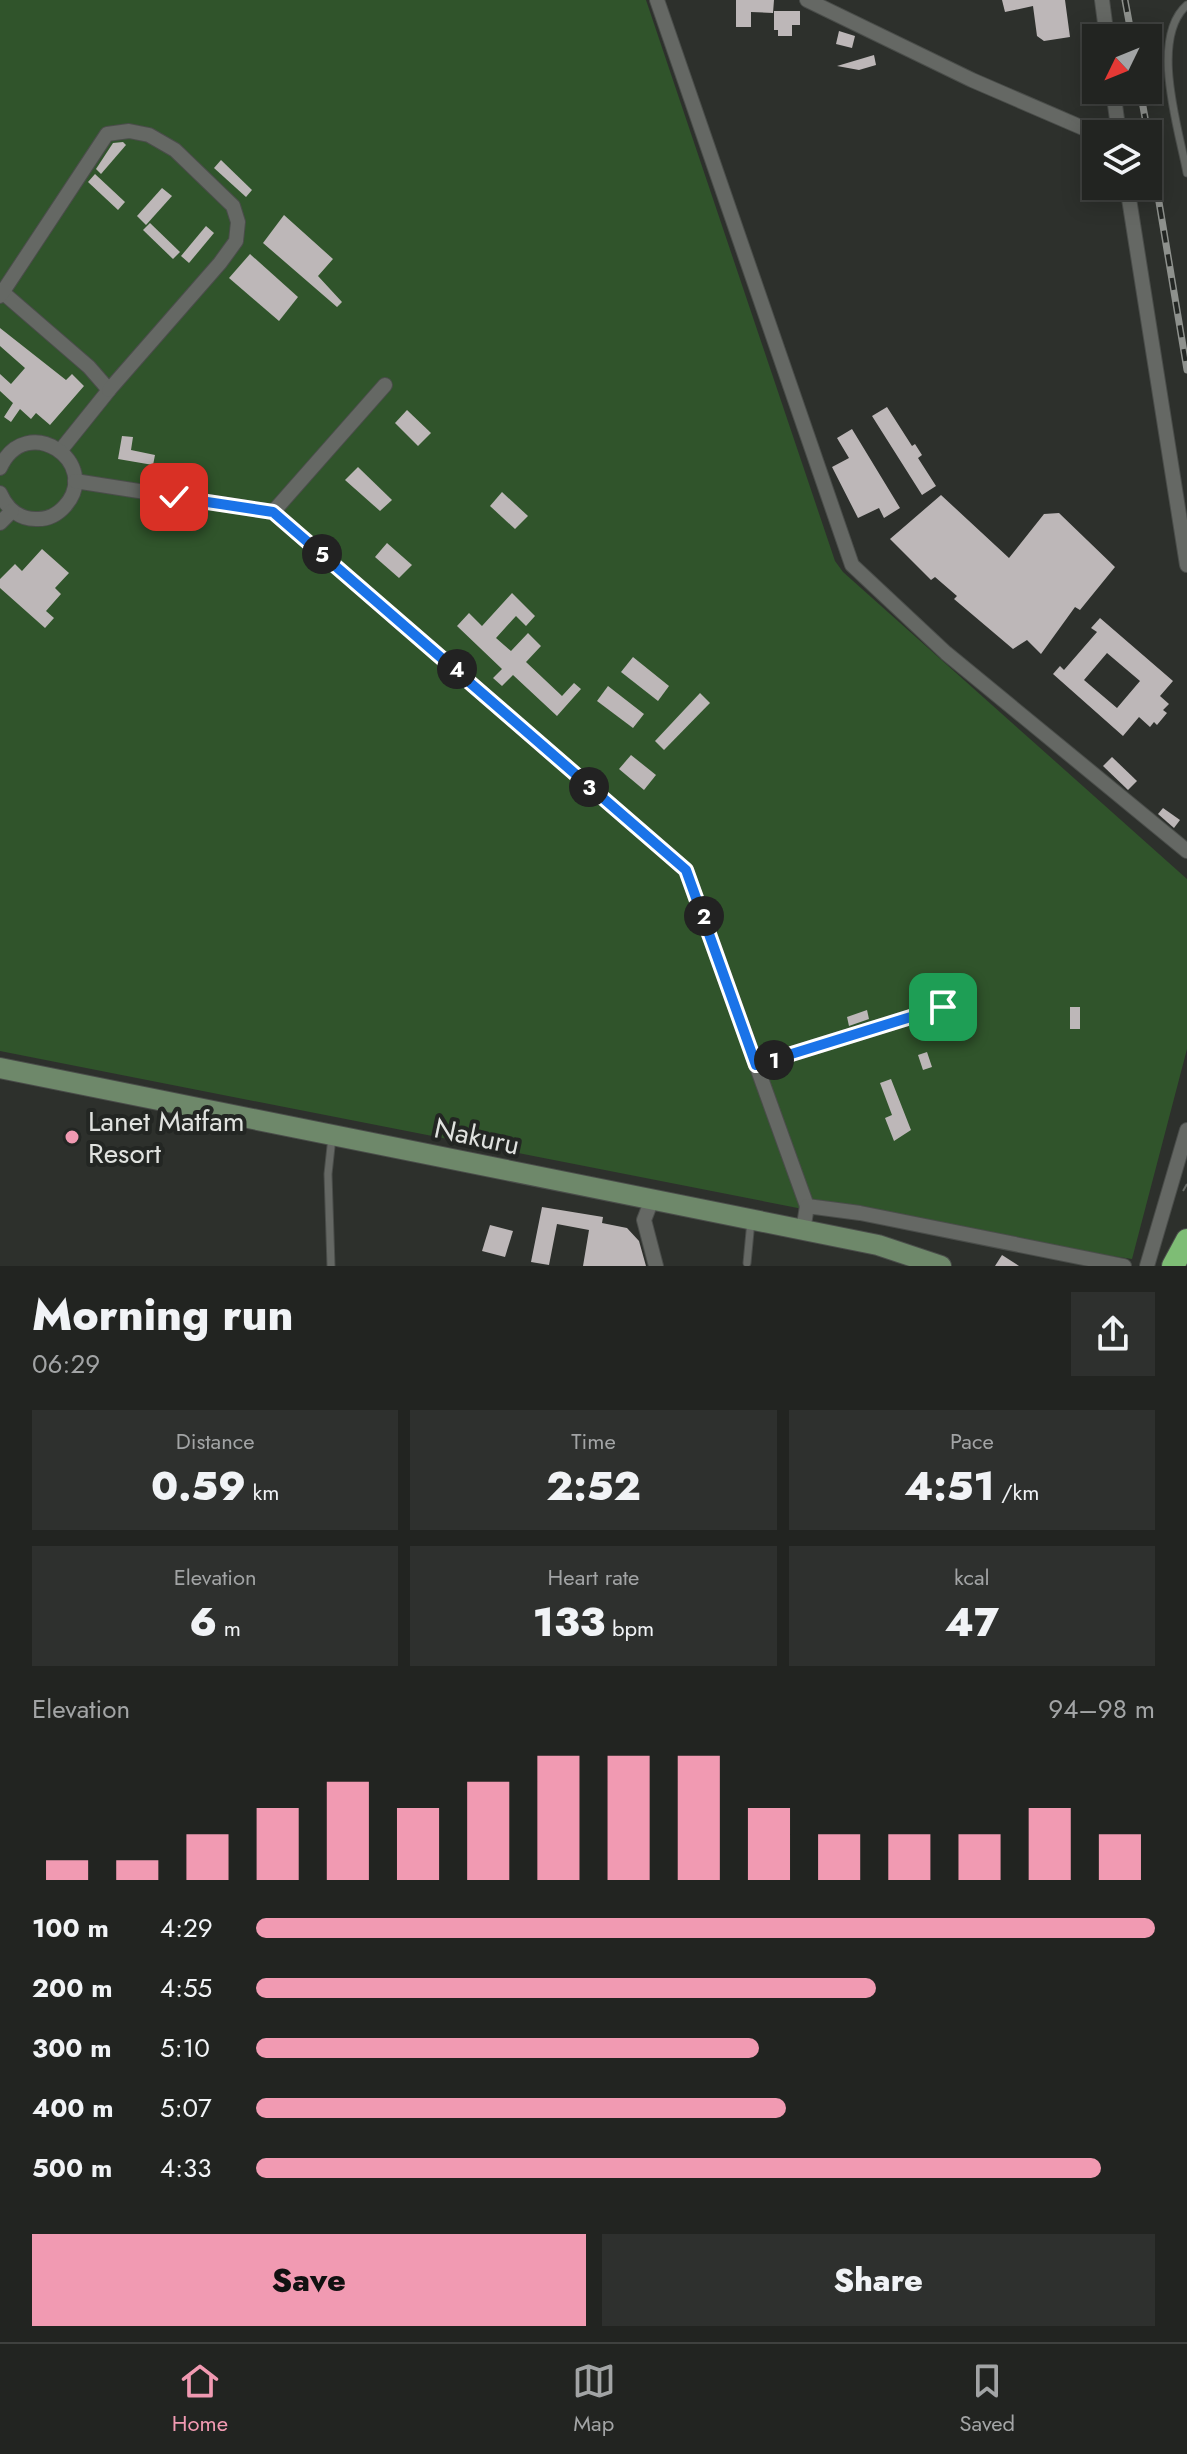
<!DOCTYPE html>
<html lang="en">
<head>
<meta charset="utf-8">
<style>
  :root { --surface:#222421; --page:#2e302e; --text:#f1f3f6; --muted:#a2a4a5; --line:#3f413f; --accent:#f19ab2 }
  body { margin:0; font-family:Jost,sans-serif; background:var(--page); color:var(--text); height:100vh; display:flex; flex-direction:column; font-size:30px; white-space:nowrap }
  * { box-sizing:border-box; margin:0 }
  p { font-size:26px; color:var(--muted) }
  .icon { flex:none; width:44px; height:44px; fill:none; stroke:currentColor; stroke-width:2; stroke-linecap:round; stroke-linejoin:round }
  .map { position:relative; height:1266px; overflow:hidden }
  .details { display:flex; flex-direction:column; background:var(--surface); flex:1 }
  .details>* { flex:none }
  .needle { width:52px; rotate:227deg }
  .tools { position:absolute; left:1082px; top:24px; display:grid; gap:16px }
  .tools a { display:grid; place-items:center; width:80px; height:80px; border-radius:0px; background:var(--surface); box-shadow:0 4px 20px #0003,0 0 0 2px var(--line); font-size:40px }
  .pin { position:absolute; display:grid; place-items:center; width:68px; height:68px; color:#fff; margin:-34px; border-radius:16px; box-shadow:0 4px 12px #0006 }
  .km { position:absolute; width:40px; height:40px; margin:-20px; border-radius:50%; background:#222; color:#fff; font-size:22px; line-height:40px; text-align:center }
  .round { display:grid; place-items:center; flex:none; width:84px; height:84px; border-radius:0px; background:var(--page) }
  .overview { display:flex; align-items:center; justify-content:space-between; height:136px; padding:0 32px }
  h1 { font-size:44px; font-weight:800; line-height:60px }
  .figures { display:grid; grid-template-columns:repeat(3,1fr); gap:12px; height:136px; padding:8px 32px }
  .figures div { display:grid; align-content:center; border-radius:0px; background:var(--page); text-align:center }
  .figures b { font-size:40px; font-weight:800 }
  .figures small { font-size:22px; font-weight:400 }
  .figures p { font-size:22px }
  .chart { height:224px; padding:16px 32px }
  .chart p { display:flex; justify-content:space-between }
  .chart svg { width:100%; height:144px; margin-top:8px; stroke:var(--accent); stroke-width:6 }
  .primary-button { display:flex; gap:16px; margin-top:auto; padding:16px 32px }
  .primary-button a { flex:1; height:92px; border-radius:0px; background:var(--accent); color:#111; font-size:32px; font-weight:800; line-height:92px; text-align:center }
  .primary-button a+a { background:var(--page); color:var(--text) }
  ul { padding:0 32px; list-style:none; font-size:26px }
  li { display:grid; grid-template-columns:128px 96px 1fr; align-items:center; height:60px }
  li i { height:20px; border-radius:10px; background:var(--accent) }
  .dock { display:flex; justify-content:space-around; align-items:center; height:112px; border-top:2px solid var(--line); background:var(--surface); font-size:22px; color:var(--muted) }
  .dock a { display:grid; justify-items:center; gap:4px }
  .dock .selected { color:var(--accent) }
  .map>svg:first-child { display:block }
  .green { fill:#30542b }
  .building { fill:#bdb7b8; fill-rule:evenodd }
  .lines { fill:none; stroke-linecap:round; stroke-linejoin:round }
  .service-casing { stroke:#4a4d4a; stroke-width:9 }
  .minor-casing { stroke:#4a4d4a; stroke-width:16 }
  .secondary-casing { stroke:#4a4d4a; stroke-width:22 }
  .trunk-casing { stroke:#4a4d4a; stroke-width:24 }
  .path { stroke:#646763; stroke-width:2; stroke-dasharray:8 4; stroke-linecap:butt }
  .service { stroke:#656864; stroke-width:7 }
  .minor { stroke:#656864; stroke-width:14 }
  .secondary { stroke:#6e886a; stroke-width:20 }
  .trunk { stroke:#7ebd75; stroke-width:22 }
  .rail-casing { stroke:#8e918d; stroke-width:7 }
  .rail { stroke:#232623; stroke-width:4; stroke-dasharray:12; stroke-linecap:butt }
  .route-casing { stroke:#fff; stroke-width:16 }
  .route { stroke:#1a73e8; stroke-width:10 }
  .poi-dot { fill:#f19ab2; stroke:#232623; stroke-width:3 }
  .labels { text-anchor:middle; stroke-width:8; stroke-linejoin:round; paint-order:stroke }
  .poi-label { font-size:28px; fill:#e0e2df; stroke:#232623; text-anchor:start }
  .street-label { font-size:28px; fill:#e0e2df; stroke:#232623 }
</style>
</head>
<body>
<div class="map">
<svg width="1187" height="1266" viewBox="0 0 1187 1266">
  <rect width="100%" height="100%" fill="#2d302c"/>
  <path class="green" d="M0,0H646L835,561L843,572L1187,879V1049L1132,1259L813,1211L0,1051Z"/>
  <g class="building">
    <path d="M736,0H774L773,13L751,12V27H736Z"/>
    <path d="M1002,0H1065L1070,37L1044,41L1037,36L1033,6L1005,12Z"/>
    <path d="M774,11H800V25H792V36H778V30H774Z"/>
    <path d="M839,31L855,36L852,48L836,44Z"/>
    <path d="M874,55L876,65L859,70L837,66Z"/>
    <path d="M123,142L126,145L101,174L96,169L113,143Z"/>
    <path d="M221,160L252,190L246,197L214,168Z"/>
    <path d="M95,174L125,202L118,210L88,182Z"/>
    <path d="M162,188L172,196L146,225L137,216Z"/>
    <path d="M284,215L333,259L318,276L342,302L337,307L263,243Z"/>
    <path d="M150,223L180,252L173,259L143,230Z"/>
    <path d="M206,226L214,233L189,263L181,256Z"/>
    <path d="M250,254L298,297L279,321L229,278Z"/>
    <path d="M0,328L66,380L72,374L84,386L50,425L36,413L31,419L20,409L11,422L4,417L13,403L0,391V374L11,384L25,368L0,346Z"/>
    <path d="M887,407L912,446L915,444L922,455L918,458L936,486L922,495L872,416Z"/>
    <path d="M407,410L431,433L418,446L395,423Z"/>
    <path d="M852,429L900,508L884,518L879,508L858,518L832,467L849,458L837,438Z"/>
    <path d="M122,436L133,437L131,450L155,455L153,465L118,459Z"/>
    <path d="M358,467L392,500L380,511L345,480Z"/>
    <path d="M502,492L528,516L515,529L490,506Z"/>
    <path d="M941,495L1009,558L1044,514L1059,513L1115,567L1080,610L1075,607L1041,654L1027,640L1013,649L954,599L957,596L935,577L931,580L890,539Z"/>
    <path d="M387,543L412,565L399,578L375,557Z"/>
    <path d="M42,549L69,573L55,588L61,594L46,611L54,618L45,628L0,588V579L15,564L22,571Z"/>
    <path d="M512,593L535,616L526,626L516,616L496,638L511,651L528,633L541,646L526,662L562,696L574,683L581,689L557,716L513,675L502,686L493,678L502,669L457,626L469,613L482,626Z"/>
    <path d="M1100,618L1173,681L1160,696L1169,704L1163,710L1167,713L1157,725L1154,722L1150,727L1139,717L1123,736L1053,674L1060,666L1064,670L1097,632L1091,628ZM1107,653L1140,681L1117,708L1084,680Z"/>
    <path d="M633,657L669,686L658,701L621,672Z"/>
    <path d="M608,686L644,714L633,728L597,701Z"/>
    <path d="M700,693L710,703L664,750L655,741Z"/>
    <path d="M631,755L656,775L644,790L619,769Z"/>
    <path d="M1112,757L1137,781L1128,790L1103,766Z"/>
    <path d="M1163,808L1180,820L1174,828L1158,814Z"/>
    <rect x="1070" y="1007" width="10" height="22"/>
    <path d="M867,1010L869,1019L849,1026L847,1017Z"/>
    <path d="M927,1052L932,1067L923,1070L918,1055Z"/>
    <path d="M891,1079L911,1130L894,1141L885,1118L892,1115L880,1083Z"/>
    <path d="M542,1207L603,1217L602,1223L627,1228L639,1241L646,1266H583L589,1230L557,1224L549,1265L531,1262Z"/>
    <path d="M490,1225L513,1231L505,1257L482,1251Z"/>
    <path d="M1002,1255L1019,1266H995Z"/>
  </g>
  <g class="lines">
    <g class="service-casing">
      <g id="service">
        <path d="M1187,5C1149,38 1179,130 1187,173"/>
        <path d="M747,1263L751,1221"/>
        <path d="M331,1266L328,1174L332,1137"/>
      </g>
    </g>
    <g class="minor-casing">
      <g id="minor">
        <path d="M657,0L852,565L946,653L1187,851"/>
        <path d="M807,0L972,80L1097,134"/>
        <path d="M1102,0L1107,38"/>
        <path d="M1113,90L1119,134"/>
        <path d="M1127,186L1187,565"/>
        <path d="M0,290L89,367L109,390L60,451"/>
        <path d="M0,296L107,134L129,131L149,135L175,150L233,206L238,222L236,241L220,263L109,390"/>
        <path d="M0,468C26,410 103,463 65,506C58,514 49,519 38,519C20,520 7,509 0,493"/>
        <path d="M75,481L273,512L686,870L807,1206"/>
        <path d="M273,512L385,385"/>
        <path d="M0,523L12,511"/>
        <path d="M756,1065L943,1007"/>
        <path d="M651,1202L644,1220L656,1266"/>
        <path d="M803,1231L807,1206L860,1213L1124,1266"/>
        <path d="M1147,1266L1187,1130"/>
      </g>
    </g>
    <g class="secondary-casing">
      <path id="secondary" d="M0,1068L878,1245L941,1266"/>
    </g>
    <g class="trunk-casing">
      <path id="trunk" d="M1173,1266L1187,1240"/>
    </g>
    <path class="path" d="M1183,1191L1187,1184"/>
    <use href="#service" class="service"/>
    <use href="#minor" class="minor"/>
    <use href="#secondary" class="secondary"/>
    <use href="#trunk" class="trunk"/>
    <g class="rail-casing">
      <g id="rail">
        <path d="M1125,0L1132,38"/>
        <path d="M1140,90L1148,134"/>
        <path d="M1148,136L1187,370"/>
      </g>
    </g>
    <use href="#rail" class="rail"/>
  </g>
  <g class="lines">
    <g class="route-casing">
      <path id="route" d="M174,497L273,512L686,870L756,1065L943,1007"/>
    </g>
    <use href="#route" class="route"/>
  </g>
  <circle class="poi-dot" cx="72" cy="1137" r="8"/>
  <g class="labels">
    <g class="poi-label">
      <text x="88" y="1131">Lanet Matfam<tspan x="88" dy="32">Resort</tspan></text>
    </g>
    <g class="street-label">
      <text transform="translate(477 1136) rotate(12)" y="10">Nakuru</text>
    </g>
  </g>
</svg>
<div class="tools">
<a><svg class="needle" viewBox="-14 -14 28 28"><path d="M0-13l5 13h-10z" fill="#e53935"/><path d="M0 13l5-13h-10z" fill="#a2a4a5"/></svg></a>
<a><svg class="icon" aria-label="layers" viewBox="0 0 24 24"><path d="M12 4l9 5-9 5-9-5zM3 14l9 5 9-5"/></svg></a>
</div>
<div class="pin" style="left:943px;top:1007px;background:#1e9e55"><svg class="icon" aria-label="arrive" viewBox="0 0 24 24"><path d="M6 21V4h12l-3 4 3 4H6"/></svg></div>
<div class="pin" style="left:174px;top:497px;background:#d93025"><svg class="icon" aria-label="check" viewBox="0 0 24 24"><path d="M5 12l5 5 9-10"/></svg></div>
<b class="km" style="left:774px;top:1060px">1</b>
<b class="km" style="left:704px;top:916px">2</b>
<b class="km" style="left:589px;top:787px">3</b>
<b class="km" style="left:457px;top:669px">4</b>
<b class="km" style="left:322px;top:554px">5</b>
</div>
<section class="details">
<div class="overview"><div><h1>Morning run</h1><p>06:29</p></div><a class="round"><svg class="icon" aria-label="share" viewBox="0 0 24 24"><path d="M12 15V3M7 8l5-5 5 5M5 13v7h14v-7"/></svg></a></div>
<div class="figures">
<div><p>Distance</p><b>0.59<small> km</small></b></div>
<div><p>Time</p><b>2:52</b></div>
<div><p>Pace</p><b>4:51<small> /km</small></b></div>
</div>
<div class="figures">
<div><p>Elevation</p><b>6<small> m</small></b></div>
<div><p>Heart rate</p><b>133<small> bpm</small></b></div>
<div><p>kcal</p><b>47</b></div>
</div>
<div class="chart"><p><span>Elevation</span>94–98 m</p>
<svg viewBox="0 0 160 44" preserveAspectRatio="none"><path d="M5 44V38M15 44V38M25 44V30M35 44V22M45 44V14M55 44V22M65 44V14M75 44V6M85 44V6M95 44V6M105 44V22M115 44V30M125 44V30M135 44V30M145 44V22M155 44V30"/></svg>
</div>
<ul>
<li><b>100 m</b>4:29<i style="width:100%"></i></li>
<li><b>200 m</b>4:55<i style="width:69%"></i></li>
<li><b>300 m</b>5:10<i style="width:56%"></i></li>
<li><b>400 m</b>5:07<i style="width:59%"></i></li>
<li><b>500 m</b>4:33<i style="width:94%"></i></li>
</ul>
<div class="primary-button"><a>Save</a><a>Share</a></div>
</section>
<nav class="dock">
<a class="selected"><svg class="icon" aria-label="home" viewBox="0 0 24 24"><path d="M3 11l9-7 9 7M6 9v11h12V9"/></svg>Home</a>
<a><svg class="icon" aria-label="map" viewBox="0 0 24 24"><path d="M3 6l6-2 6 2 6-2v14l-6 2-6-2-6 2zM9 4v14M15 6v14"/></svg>Map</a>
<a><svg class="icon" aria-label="saved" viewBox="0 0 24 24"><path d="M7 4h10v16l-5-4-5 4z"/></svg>Saved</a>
</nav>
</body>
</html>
